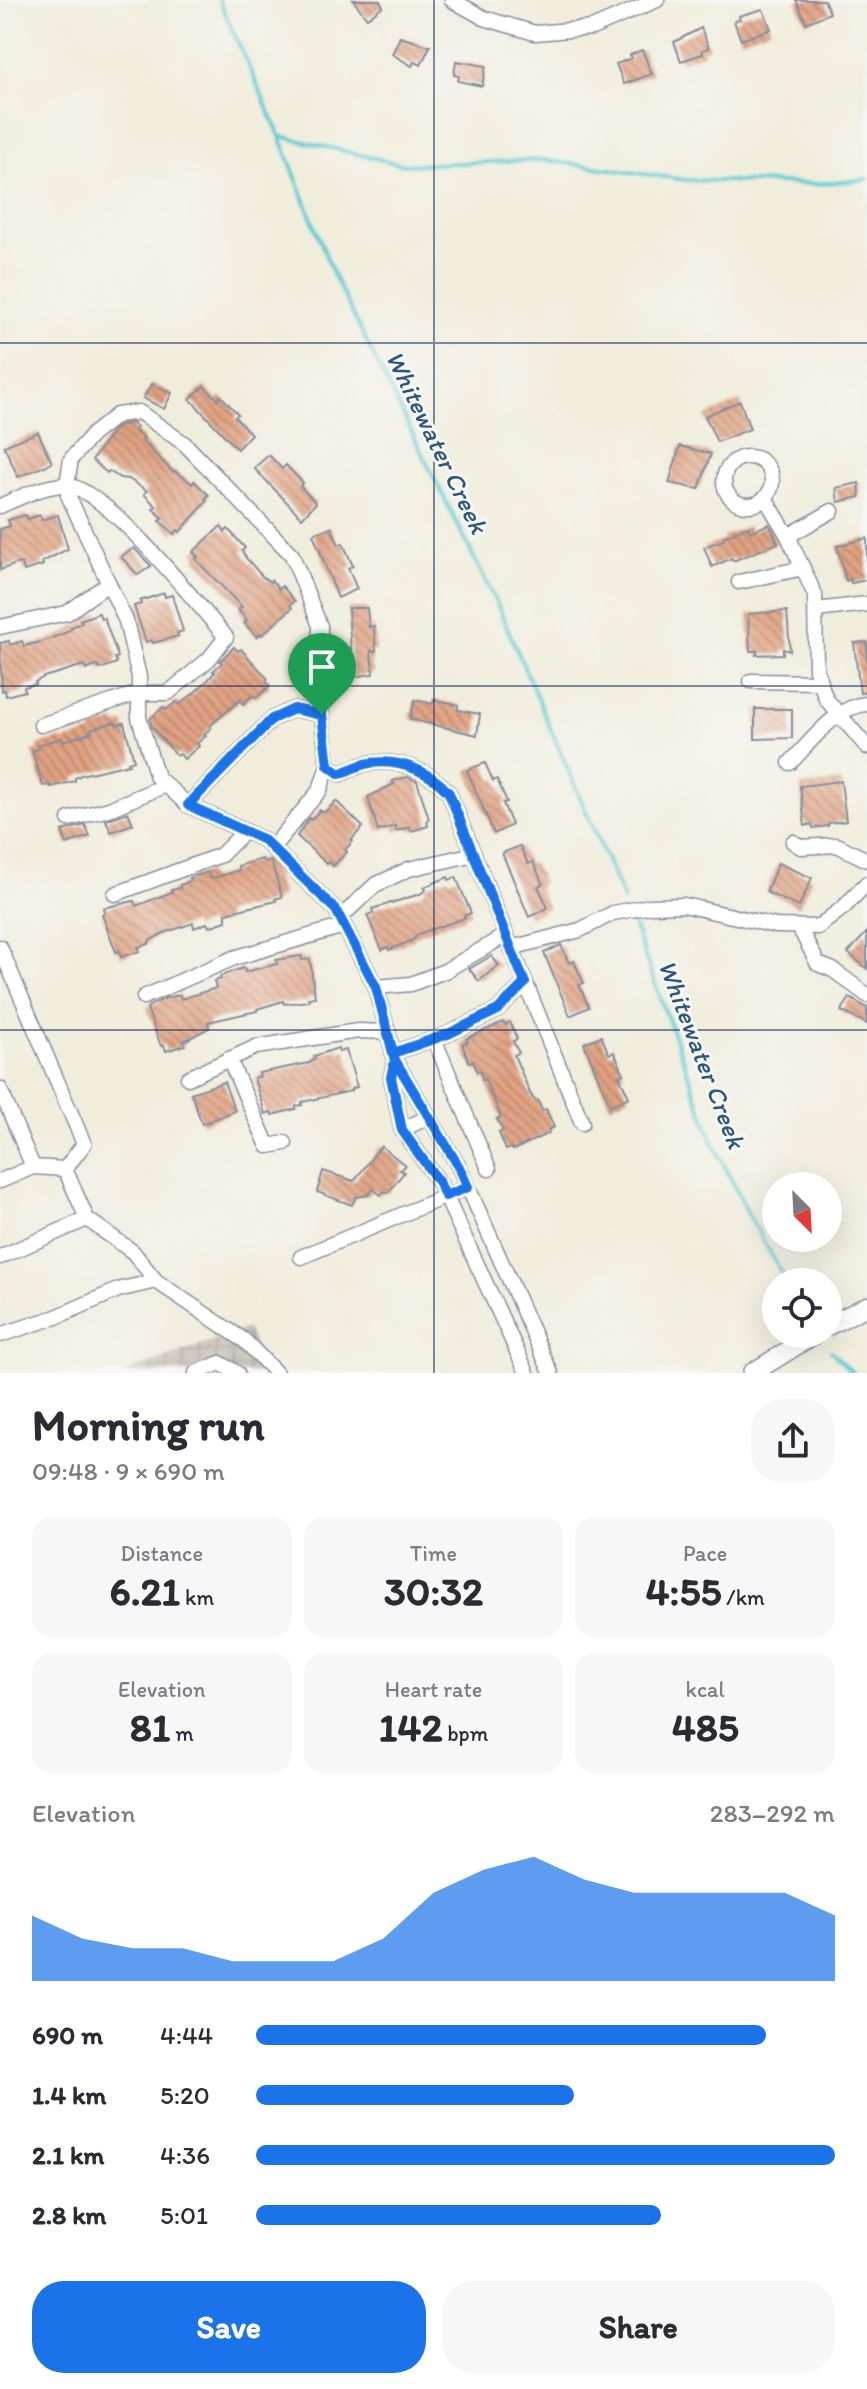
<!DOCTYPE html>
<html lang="en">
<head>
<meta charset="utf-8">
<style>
  :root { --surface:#fff; --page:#f7f7f7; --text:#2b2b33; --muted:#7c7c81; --accent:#1a73e8 }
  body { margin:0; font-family:Itim,sans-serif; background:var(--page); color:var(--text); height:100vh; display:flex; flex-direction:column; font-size:30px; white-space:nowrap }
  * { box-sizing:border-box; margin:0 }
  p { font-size:26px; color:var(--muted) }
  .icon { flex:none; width:44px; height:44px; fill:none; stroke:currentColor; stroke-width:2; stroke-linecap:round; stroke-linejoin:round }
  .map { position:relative; height:1373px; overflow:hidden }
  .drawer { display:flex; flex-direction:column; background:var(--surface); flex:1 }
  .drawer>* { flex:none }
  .needle { width:52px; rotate:156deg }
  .controls { position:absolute; left:762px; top:1172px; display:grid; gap:16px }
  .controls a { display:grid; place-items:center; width:80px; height:80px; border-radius:50%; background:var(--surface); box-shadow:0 8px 32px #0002; font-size:40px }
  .pin { position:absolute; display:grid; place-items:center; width:68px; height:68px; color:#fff; margin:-82px -34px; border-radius:50% 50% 50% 0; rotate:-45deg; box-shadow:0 0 8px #0007 }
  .pin .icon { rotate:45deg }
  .round { display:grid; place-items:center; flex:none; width:84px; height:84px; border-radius:32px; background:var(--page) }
  .head { display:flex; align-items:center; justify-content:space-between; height:136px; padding:0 32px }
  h1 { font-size:44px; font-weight:800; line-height:60px }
  .metrics { display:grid; grid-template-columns:repeat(3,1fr); gap:12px; height:136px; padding:8px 32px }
  .metrics div { display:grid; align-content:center; border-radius:20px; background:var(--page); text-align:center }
  .metrics b { font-size:40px; font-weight:800 }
  .metrics small { font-size:22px; font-weight:400 }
  .metrics p { font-size:22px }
  .chart { height:224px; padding:16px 32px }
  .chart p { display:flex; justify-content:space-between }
  .chart svg { width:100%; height:144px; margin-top:8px; fill:var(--accent); opacity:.7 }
  .primary-button { display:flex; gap:16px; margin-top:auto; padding:16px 32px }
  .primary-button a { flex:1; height:92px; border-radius:32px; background:var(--accent); color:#fff; font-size:32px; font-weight:800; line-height:92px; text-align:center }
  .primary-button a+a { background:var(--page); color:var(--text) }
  ul { padding:0 32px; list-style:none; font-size:26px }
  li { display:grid; grid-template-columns:128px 96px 1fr; align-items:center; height:60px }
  li i { height:20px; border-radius:10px; background:var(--accent) }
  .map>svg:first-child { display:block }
  .industrial { fill:url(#industrial-grid) }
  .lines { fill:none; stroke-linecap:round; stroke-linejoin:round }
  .stream { stroke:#5dcad1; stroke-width:4 }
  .building { fill:url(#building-back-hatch) }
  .minor-casing { stroke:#868e9d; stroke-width:17 }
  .major-casing { stroke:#868e9d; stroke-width:21 }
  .minor { stroke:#fff; stroke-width:14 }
  .major { stroke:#fff; stroke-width:18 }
  .route-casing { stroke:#fff; stroke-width:16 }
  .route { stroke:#1a73e8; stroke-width:10 }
  .grid { fill:none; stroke:#1b2f5e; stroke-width:2; stroke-opacity:0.55 }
  .labels { text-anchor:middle; stroke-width:6; stroke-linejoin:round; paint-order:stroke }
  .water-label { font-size:26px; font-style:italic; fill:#2c567b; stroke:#f6f6f2 }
</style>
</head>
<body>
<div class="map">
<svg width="867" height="1373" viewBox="0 0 867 1373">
  <defs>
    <pattern id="industrial-grid" width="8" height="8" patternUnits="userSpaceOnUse" patternTransform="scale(2)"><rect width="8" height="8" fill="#c9c3b8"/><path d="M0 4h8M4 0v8" fill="none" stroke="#aca8a1"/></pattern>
    <pattern id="building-back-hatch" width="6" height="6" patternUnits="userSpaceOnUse" patternTransform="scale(2)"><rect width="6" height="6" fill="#e1a181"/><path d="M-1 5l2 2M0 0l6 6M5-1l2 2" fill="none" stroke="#b6846d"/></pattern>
  </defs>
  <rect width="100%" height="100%" fill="#f6f6f2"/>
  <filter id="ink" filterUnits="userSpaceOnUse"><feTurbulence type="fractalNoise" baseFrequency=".0125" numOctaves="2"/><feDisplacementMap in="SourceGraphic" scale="16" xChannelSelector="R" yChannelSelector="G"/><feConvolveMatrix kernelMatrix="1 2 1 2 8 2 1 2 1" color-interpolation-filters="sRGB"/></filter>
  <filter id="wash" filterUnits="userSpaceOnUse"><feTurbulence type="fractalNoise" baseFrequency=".006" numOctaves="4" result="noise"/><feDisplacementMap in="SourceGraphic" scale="32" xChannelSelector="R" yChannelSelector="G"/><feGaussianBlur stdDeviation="1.8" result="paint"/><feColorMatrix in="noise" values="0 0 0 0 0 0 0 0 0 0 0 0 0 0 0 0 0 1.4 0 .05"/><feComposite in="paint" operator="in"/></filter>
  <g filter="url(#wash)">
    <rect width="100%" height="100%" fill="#f0eddc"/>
    <path class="industrial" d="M247,1328L266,1373H122Z"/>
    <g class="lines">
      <g class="stream">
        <path d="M219,0L280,136L333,274L497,604L624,900"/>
        <path d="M280,136L404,165L545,160L686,180L817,184L867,179"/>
        <path d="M632,921L714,1144L749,1216L787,1282"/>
        <path d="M831,1351L853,1373"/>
      </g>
    </g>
    <g id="blocks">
      <g class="building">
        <path d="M353,0H379L383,6L367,18Z"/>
        <path d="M796,0H824L830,13L806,23Z"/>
        <path d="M763,9L771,29L741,40L734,21L740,19L739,16Z"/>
        <path d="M701,28L709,48L702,50L703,54L681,61L674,42Z"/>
        <path d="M400,37L430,46L421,65L414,62L412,66L392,54Z"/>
        <path d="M642,50L652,74L624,84L616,64L632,58L630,55Z"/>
        <path d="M456,61L486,66L482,86L458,81L459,76L454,75Z"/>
        <path d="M152,384L172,393L164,409L143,398Z"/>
        <path d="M204,386L218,400L221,396L238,414L235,417L251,434L237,449L190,399Z"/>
        <path d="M740,401L750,429L717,442L705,416Z"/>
        <path d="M132,423L137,427L134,430L144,438L142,441L173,472L175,471L182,477L183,476L192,484L194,481L209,495L205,499L207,501L180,532L178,530L174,534L160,521L163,518L153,509L156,506L144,494L147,491L129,479L120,478L109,471L107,473L92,460L113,431L121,425Z"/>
        <path d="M38,432L52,463L18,477L4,446Z"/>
        <path d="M680,446L711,454L699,489L669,483Z"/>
        <path d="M269,455L282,469L286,465L303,483L300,486L316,503L302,518L254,468Z"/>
        <path d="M859,483L860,497L838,502L836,488Z"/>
        <path d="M26,515L28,519L40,515L42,520L58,515L68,549L42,562L43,565L24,571L22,564L19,563L0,570V529L10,526L8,520Z"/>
        <path d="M769,524L778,543L733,561L732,558L712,567L704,547L724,540L723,537L748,526L750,532Z"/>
        <path d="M221,526L225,532L228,529L245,548L242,551L246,558L262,576L270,582L271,580L279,589L282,586L295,601L290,605L292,608L262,635L261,633L257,637L244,623L247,620L238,610L242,607L195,559L198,557L193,552Z"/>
        <path d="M331,527L339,545L343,543L353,566L348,568L357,589L338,598L313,534Z"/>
        <path d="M867,538V580L851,583L850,579L846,581L837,546Z"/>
        <path d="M134,548L151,566L138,575L121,557Z"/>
        <path d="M164,593L165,597L172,595L183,631L177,633L178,636L153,643L152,640L146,642L134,606L141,604L140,601Z"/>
        <path d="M348,608H367L369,627L374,626L376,651H371L373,674L353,677Z"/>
        <path d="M787,611L790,651L783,649V654L756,655L757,651H750L748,614Z"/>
        <path d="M99,613L101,619L104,618L118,657L115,658L117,663L100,669L98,665L86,670L84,665L44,677L35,682L36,684L24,687L25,691L6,696L5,690L2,691L0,643L9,641L10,645L22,641L24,646L41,642L63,634L71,629V627L82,623L80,620Z"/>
        <path d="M867,642V692L860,693L854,643Z"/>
        <path d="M234,647L238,651L241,649L268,679L266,681L270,686L256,698L253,695L243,704L240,700L210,726L211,728L204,734L206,736L197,743L199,746L184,759L180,754L177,756L152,727L150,719L163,707L166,710L176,702L179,705L193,694L208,680L215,672L213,671L222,663L220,661Z"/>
        <path d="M415,700L433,704L434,700L447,702L458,705V710L480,714L477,735L410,719Z"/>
        <path d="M755,709H792V738L755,739Z"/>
        <path d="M115,722L117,725L124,723L134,760L128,762L129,764L81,775L75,778V781L51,787L50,785L43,786L32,751L39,749L38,745L62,738L63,741L80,736L92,732L91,729Z"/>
        <path d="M485,763L493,781L497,779L507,802L503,803L512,825L494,834L467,770Z"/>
        <path d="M407,777L417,781L429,819L427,820L428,826L411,831L409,827L396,831L395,826L378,831L368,797L394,784L393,781Z"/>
        <path d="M841,781L846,821L829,823L828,826L813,828L812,824L805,826L800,786Z"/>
        <path d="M336,801L363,827L351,840L353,841L345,850L347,852L333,866L329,862L327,864L297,836L309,818L311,820L320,810L324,813Z"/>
        <path d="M128,812L133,824L111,832L106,820Z"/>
        <path d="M85,825L90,836L67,844L62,831Z"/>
        <path d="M520,846L528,864L533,862L543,884L538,886L548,908L529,917L502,853Z"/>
        <path d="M262,859L264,862L271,861L282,897L275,899L276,901L226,913V921L209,927L207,923L194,928L193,923L164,933L149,941V944L138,947L140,951L121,957L119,951L116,952L102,914L105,913L103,908L134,901L136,906L172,892L171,890L180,888V885L191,881L190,878L208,872L210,878H214L239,870L238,866Z"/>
        <path d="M778,863L812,878L799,907L766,892Z"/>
        <path d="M448,877L449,880L456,877L471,913L464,916L465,918L418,934L413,940L389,950L388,947L382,950L367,915L373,913L372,909L420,894L426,890L424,887Z"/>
        <path d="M867,932V969L848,953Z"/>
        <path d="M561,945L569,963L574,961L580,975L584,983L579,985L589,1007L570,1016L544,953Z"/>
        <path d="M301,956L302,960L310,959L315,997L308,998L309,1001L284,1004L283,1001L257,1009V1011L208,1022L209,1028L184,1041L185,1045L166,1051L164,1045L161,1046L147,1008L149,1006L166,998L180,995L181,999L216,988L214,981L221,979L220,976L231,972L244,968L245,972L277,964L276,960Z"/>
        <path d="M491,956L499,965L479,981L469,969Z"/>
        <path d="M850,998L867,1008V1024L841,1011Z"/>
        <path d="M503,1022L505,1025L510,1022L517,1039L513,1041L519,1053L514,1055L530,1093L535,1101L538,1100L542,1111L546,1109L554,1127L548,1130L549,1133L513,1150L511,1148L506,1150L499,1133L503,1131L497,1119L501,1117L485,1079L483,1080L480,1071L477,1072L473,1061L469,1062L462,1044L468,1042L466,1039Z"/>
        <path d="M601,1036L609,1054L614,1052L624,1074L619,1076L629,1097L610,1106L584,1043Z"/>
        <path d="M338,1048L339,1052L346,1050L357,1087L351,1089V1091L302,1102V1105L296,1106V1109L272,1115L271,1112L265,1114L254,1078L260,1076L259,1073L309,1063L315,1059L314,1056Z"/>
        <path d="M224,1082L235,1111L202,1124L191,1093Z"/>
        <path d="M381,1146L405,1165L400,1170L404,1172L388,1193L384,1191L381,1195L373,1189L368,1195L356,1197L352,1205L317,1192L323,1171L354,1181Z"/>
      </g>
    </g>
  </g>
  <g filter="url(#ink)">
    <use href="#blocks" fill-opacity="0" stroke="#868e9d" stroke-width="2"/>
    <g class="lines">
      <g class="minor-casing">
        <g id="minor">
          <path d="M452,0L484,18L535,33L592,28L657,0"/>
          <circle cx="748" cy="481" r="24"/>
          <path d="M765,498L788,536L815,595L816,670L826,699L867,747"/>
          <path d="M0,506C18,498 45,485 65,485C104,486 198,605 226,637L209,659L168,693H139L41,725"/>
          <path d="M788,536L832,511"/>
          <path d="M739,582L803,568"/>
          <path d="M816,610L867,604"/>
          <path d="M0,627L67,613L109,583"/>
          <path d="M751,681L820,682"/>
          <path d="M790,763C810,743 837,705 867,704"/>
          <path d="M328,765L340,774C350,770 360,764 370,763C400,759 430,771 449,793L582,1123"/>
          <path d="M188,805L272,719L294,709L322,715"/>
          <path d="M69,819L109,809L166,785"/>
          <path d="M793,842L801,847L837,845L867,860"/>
          <path d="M272,848L320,790L328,765L320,703V626L292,555L185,444L139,412L117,415L92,435L71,459L67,485L68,495L126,621L139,677V718L157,777L188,805L264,840L272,848L336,910L376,987L395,1060L459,1167L551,1373"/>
          <path d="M115,894L221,855L245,831"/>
          <path d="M340,918L375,885L409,869L474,854"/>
          <path d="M799,927L818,964L833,970L867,995"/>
          <path d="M0,947L84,1144L65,1169L87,1219L133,1252L156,1281L245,1341L276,1373"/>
          <path d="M511,948L580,930L613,913L651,906L684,905L776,926L818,927L844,907L867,883"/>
          <path d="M376,987L411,984L445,971L506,935"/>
          <path d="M144,997L234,958L344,926"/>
          <path d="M434,1039L489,1169"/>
          <path d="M393,1053L448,1034L498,1010L525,983"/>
          <path d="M229,1059L268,1146L285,1143"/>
          <path d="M395,1060L391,1077L402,1130L440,1184L527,1373"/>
          <path d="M188,1078L256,1047L358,1031L388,1032"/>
          <path d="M0,1089L33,1167L65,1169"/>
          <path d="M402,1130L420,1121"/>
          <path d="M0,1181L33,1167"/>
          <path d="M0,1257L87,1219"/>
          <path d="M301,1257L468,1187"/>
          <path d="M0,1335L56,1317L118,1290L156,1281"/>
          <path d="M196,1373L220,1363L237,1373"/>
        </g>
      </g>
      <g class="major-casing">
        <g id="major">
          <path d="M828,1326L867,1306"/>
          <path d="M752,1373L815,1334"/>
        </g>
      </g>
      <use href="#minor" class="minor"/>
      <use href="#major" class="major"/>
    </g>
  </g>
  <g class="lines" filter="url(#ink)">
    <g class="route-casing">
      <path id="route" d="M322,715L294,709L272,719L188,805L264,840L336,910L376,987L393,1053L395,1060L459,1167L468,1187L445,1196L440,1184L402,1130L391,1077L395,1060L393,1053L448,1034L498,1010L525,983L449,793C430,771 400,759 370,763C360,764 349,770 340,774L328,765L322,715"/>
    </g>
    <use href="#route" class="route"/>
  </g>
  <path class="grid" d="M434,0V1373M0,343H867M0,686H867M0,1030H867"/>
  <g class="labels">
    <g class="water-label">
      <text transform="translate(437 442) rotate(64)" y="9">Whitewater Creek</text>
      <text transform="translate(702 1054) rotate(69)" y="9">Whitewater Creek</text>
    </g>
  </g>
</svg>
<div class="controls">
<a><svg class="needle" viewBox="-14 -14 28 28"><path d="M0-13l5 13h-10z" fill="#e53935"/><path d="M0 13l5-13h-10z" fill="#7c7c81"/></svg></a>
<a><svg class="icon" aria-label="locate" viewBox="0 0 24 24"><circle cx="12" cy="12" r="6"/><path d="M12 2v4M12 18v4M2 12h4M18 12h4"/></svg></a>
</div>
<div class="pin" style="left:322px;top:715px;background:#1e9e55"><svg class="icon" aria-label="arrive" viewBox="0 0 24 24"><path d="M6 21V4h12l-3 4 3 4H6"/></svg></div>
</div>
<section class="drawer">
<div class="head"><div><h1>Morning run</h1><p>09:48 · 9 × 690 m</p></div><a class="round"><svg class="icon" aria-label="share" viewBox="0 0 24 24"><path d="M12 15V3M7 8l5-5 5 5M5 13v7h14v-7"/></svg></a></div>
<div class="metrics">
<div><p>Distance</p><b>6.21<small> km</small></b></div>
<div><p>Time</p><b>30:32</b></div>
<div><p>Pace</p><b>4:55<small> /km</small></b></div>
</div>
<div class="metrics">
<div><p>Elevation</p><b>81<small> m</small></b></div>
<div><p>Heart rate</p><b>142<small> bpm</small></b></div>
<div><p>kcal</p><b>485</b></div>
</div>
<div class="chart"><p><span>Elevation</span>283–292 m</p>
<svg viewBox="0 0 160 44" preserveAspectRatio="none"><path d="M0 44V24L10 31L20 34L30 34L40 38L50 38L60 38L70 31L80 17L90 10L100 6L110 13L120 17L130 17L140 17L150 17L160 24V44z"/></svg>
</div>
<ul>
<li><b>690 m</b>4:44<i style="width:88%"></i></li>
<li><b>1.4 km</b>5:20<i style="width:55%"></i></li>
<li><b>2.1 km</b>4:36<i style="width:100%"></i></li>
<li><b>2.8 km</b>5:01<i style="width:70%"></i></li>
</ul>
<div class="primary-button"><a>Save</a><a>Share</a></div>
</section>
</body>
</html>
